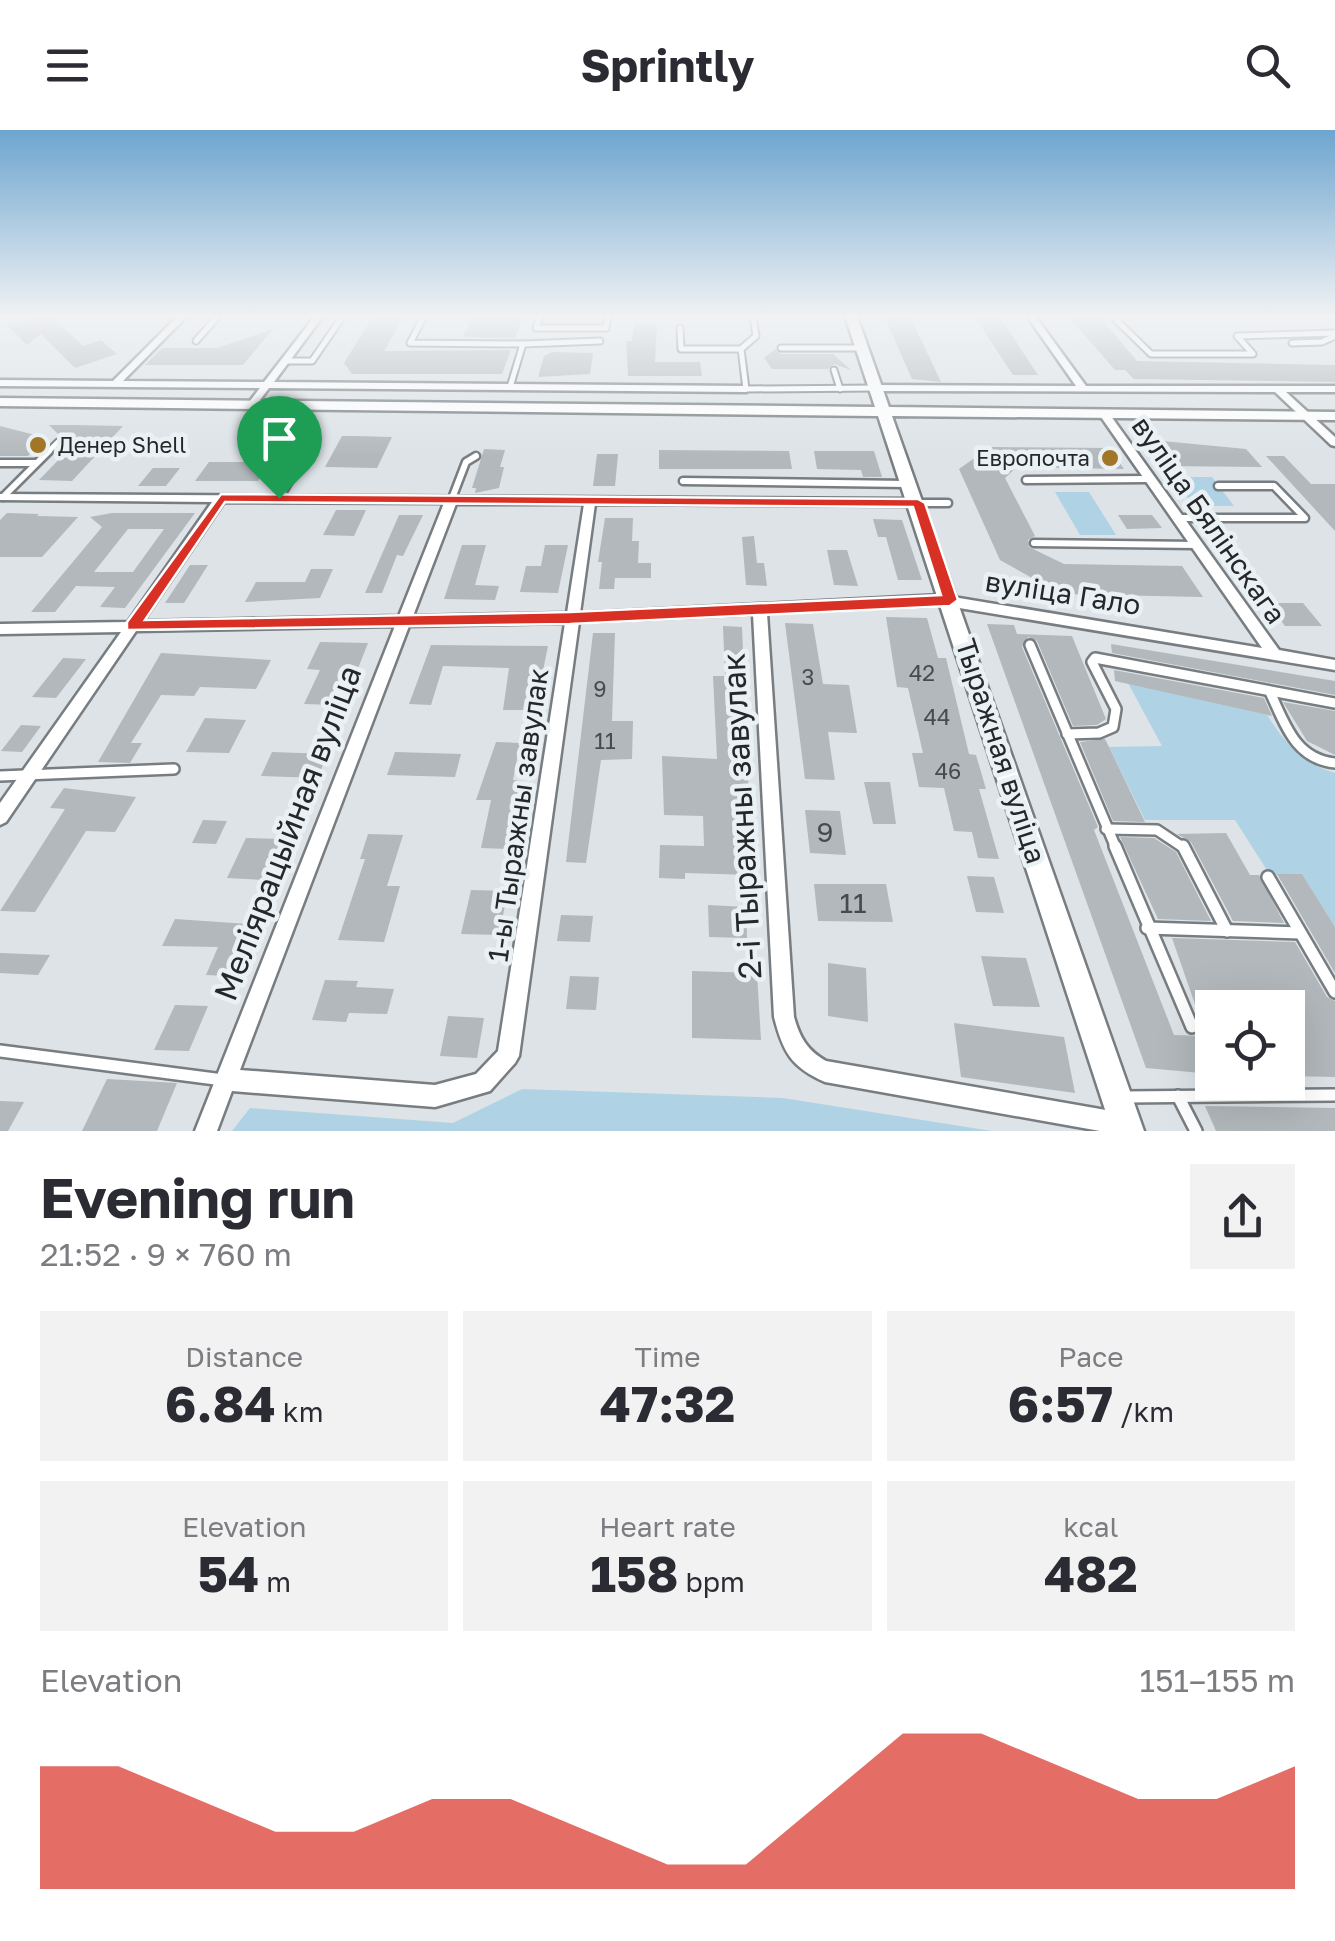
<!DOCTYPE html>
<html lang="en">
<head>
<meta charset="utf-8">
<style>
  :root { --surface:#fff; --page:#f2f2f3; --text:#2b2b33; --muted:#7c7c81; --accent:#d93025 }
  body { margin:0; font-family:"Golos Text",sans-serif; background:var(--page); color:var(--text); height:100vh; display:flex; flex-direction:column; font-size:38px; white-space:nowrap }
  * { box-sizing:border-box; margin:0 }
  p { font-size:32px; color:var(--muted) }
  .icon { flex:none; width:55px; height:55px; fill:none; stroke:currentColor; stroke-width:2; stroke-linecap:round; stroke-linejoin:round }
  .map { position:relative; height:1001px; overflow:hidden }
  .sheet { display:flex; flex-direction:column; background:var(--surface); flex:1 }
  .sheet>* { flex:none }
  .buttons { position:absolute; left:1195px; top:860px; display:grid; gap:20px }
  .buttons a { display:grid; place-items:center; width:110px; height:110px; border-radius:0px; background:var(--surface); box-shadow:0 10px 40px #0002; font-size:50px }
  .pin { position:absolute; display:grid; place-items:center; width:85px; height:85px; color:#fff; margin:-102px -42px; border-radius:50% 50% 50% 0; rotate:-45deg; box-shadow:0 0 10px #0007 }
  .pin .icon { rotate:45deg }
  .round { display:grid; place-items:center; flex:none; width:105px; height:105px; border-radius:0px; background:var(--page) }
  .head { display:flex; align-items:center; justify-content:space-between; height:170px; padding:0 40px }
  h1 { font-size:55px; font-weight:700; line-height:75px }
  .metrics { display:grid; grid-template-columns:repeat(3,1fr); gap:15px; height:170px; padding:10px 40px }
  .metrics div { display:grid; align-content:center; border-radius:0px; background:var(--page); text-align:center }
  .metrics b { font-size:50px; font-weight:700 }
  .metrics small { font-size:28px; font-weight:400 }
  .metrics p { font-size:28px }
  .chart { height:280px; padding:20px 40px }
  .chart p { display:flex; justify-content:space-between }
  .chart svg { width:100%; height:180px; margin-top:10px; fill:var(--accent); opacity:.7 }
  header { display:flex; justify-content:space-between; align-items:center; height:130px; padding:0 40px; background:var(--surface); font-size:45px; font-weight:700 }
  .map>svg:first-child { display:block }
  .green { fill:#afd3e5 }
  .building { fill:#b2b8bb; fill-rule:evenodd }
  .lines { fill:none; stroke-linecap:round; stroke-linejoin:round }
  .lane-far3-casing { stroke:#777d80; stroke-width:9 }
  .lane-far2-casing { stroke:#777d80; stroke-width:11 }
  .lane-far1-casing { stroke:#777d80; stroke-width:14 }
  .lane-casing { stroke:#777d80; stroke-width:16 }
  .street-casing { stroke:#777d80; stroke-width:5 }
  .secondary-casing { stroke:#777d80; stroke-width:5 }
  .lane-far3 { stroke:#fff; stroke-width:5 }
  .lane-far2 { stroke:#fff; stroke-width:6 }
  .lane-far1 { stroke:#fff; stroke-width:9 }
  .lane { stroke:#fff; stroke-width:11 }
  .street { fill:#fff; fill-rule:evenodd }
  .secondary { fill:#fff; fill-rule:evenodd }
  .route { fill:#d93025; stroke:#fff; stroke-width:2.5; fill-rule:evenodd }
  .poi-dot { fill:#a17727; stroke:#eaf1f4; stroke-width:4 }
  .labels { text-anchor:middle; stroke-width:9; stroke-linejoin:round; paint-order:stroke }
  .far-poi-label { font-size:22px; fill:#252728; stroke:#eaf1f4; text-anchor:start }
  .number-label { font-size:22px; fill:#484b4d }
  .street-label { font-size:28px; fill:#252728; stroke:#eaf1f4 }
  .near-number-label { font-size:28px; fill:#484b4d }
  .near-street-label { font-size:32px; fill:#252728; stroke:#eaf1f4 }
</style>
</head>
<body>
<header><svg class="icon" aria-label="menu" viewBox="0 0 24 24"><path d="M4 6h16M4 12h16M4 18h16"/></svg>Sprintly<svg class="icon" aria-label="search" viewBox="0 0 24 24"><circle cx="10" cy="10" r="6"/><path d="M15 15l6 6"/></svg></header>
<div class="map">
<svg width="1335" height="1001" viewBox="0 0 1335 1001">
  <rect width="100%" height="100%" fill="#dde3e7"/>
  <g class="green">
    <path d="M1172,347H1212L1234,376H1194Z"/>
    <path d="M1055,362H1089L1116,405H1080Z"/>
    <path d="M1128,553L1267,585C1287,615 1300,632 1335,643V797L1302,744L1270,745L1235,690H1145L1109,617L1162,616Z"/>
    <path d="M522,959L783,968L992,1001H232L250,978L453,993Z"/>
  </g>
  <g class="building">
    <path d="M38,186H51L83,216L101,210L117,224L75,238L41,204L27,215L7,195Z"/>
    <path d="M373,186H404L384,221L511,220L502,244H352L344,233Z"/>
    <path d="M472,186H523L515,208L463,207Z"/>
    <path d="M884,186H910L941,252L912,249Z"/>
    <path d="M974,186H999L1038,245H1013Z"/>
    <path d="M1068,186H1099L1137,231L1335,235V252L1134,249L1125,240H1115Z"/>
    <path d="M634,194H657L655,232H700L702,246H628L626,211H632Z"/>
    <path d="M273,199L243,235H145L162,218H217Z"/>
    <path d="M775,219L781,224H833L851,240L834,234L828,239H772L764,228Z"/>
    <path d="M552,222L593,223L590,244L538,247L544,226Z"/>
    <path d="M49,295H75L123,296L72,351L39,350L71,317Z"/>
    <path d="M0,296L47,308L28,326H0Z"/>
    <path d="M342,306H354L392,307L377,338L325,337Z"/>
    <path d="M1152,310L1246,319L1262,337L1161,336L1148,319H1159Z"/>
    <path d="M990,317L1109,318L1124,339L1017,337L1005,348L1035,406L1028,410L1029,417L1064,434L1182,436L1203,467L1061,464L1000,430L959,339Z"/>
    <path d="M484,319L505,320L500,337H504L499,358L475,363L476,358H472Z"/>
    <path d="M659,320L789,321L792,339H659Z"/>
    <path d="M814,321H874L882,347H863L861,340L817,339Z"/>
    <path d="M597,324H618L615,356H593Z"/>
    <path d="M1266,326H1284L1311,354H1335V401Z"/>
    <path d="M256,328H273L258,351H195L209,332H253Z"/>
    <path d="M153,338H180L166,356H138Z"/>
    <path d="M336,380H366L354,406L323,405Z"/>
    <path d="M7,383L39,384L37,386L78,387L42,427H0V390Z"/>
    <path d="M112,383H195L125,478L100,477L115,457L76,456L55,482H31L102,397L90,387ZM128,399H164L133,442H94Z"/>
    <path d="M399,385H423L403,426L397,425L382,463H365Z"/>
    <path d="M1118,385H1152L1162,398L1127,399Z"/>
    <path d="M605,388H633L632,411H639L638,433H651V448H615L614,459H599L602,432H598Z"/>
    <path d="M873,389L902,390L922,450H898L886,407H878Z"/>
    <path d="M754,406L757,433H764L767,456L746,455L742,407Z"/>
    <path d="M462,415H486L475,455L499,456L495,470L444,469Z"/>
    <path d="M545,415H568L558,463L520,462L526,436H541Z"/>
    <path d="M827,420H847L858,456L834,455Z"/>
    <path d="M190,435H208L184,473H165Z"/>
    <path d="M311,439H333L320,468L245,472L256,452H305Z"/>
    <path d="M1268,473H1303L1322,496H1285Z"/>
    <path d="M886,487L927,488L938,528H946L969,624L976,625L986,659H979L999,729L978,728L972,702L954,701L944,658L919,657L912,623H923L908,558L897,557Z"/>
    <path d="M785,493L813,494L823,554L849,555L857,603L828,602L835,650L805,649Z"/>
    <path d="M987,494L1014,495L1017,504L1072,506L1106,589L1097,595L1073,596L1037,511L1028,507L1022,517L1098,697L1094,700L1174,905L1206,906L1172,808L1295,812L1327,867L1335,871V947L1288,946V878H1212V944L1146,938Z"/>
    <path d="M723,496L742,497L752,745L685,743V749L659,748L660,715L704,716L703,686L664,685L662,626L717,629L713,546H725Z"/>
    <path d="M593,503H615L612,591H633L632,629L601,630L586,733L566,732Z"/>
    <path d="M320,512L368,513L357,541H349L335,575L304,574L320,540L307,539Z"/>
    <path d="M1111,514L1335,551V565L1112,523Z"/>
    <path d="M431,515L548,516L535,580H503L509,538L443,536L431,575L409,574Z"/>
    <path d="M161,523L271,530L256,559L200,557L194,566L161,565L131,613H142L130,633L98,632Z"/>
    <path d="M63,528L86,529L56,568L32,567Z"/>
    <path d="M1114,540L1264,568L1272,586L1115,551Z"/>
    <path d="M1283,572L1335,581V625L1307,611Z"/>
    <path d="M205,588L246,590L229,623L186,622Z"/>
    <path d="M21,595L41,596L22,622L1,621Z"/>
    <path d="M1105,609L1109,617L1145,692L1113,691L1080,612Z"/>
    <path d="M496,612L520,613L513,650L523,651L508,719L481,718L491,670H476Z"/>
    <path d="M272,622L327,624L318,648L261,646Z"/>
    <path d="M395,622L461,624L455,647L387,645Z"/>
    <path d="M864,652H890L896,694H873Z"/>
    <path d="M64,658L136,667L115,702L86,701L35,782L0,781L65,679L50,678Z"/>
    <path d="M805,680L840,681L846,725L810,723Z"/>
    <path d="M203,690L227,691L216,714L192,713Z"/>
    <path d="M1226,703L1250,745H1259L1284,793L1233,791L1191,712L1177,704Z"/>
    <path d="M368,704L403,705L387,756H400L384,812L338,810L365,729H360Z"/>
    <path d="M1120,707L1154,708L1176,722L1211,791L1158,789Z"/>
    <path d="M246,708L281,709L264,750L227,748Z"/>
    <path d="M1277,744H1302L1335,797V843Z"/>
    <path d="M967,746L994,747L1004,783L976,782Z"/>
    <path d="M814,754H886L893,792L818,791Z"/>
    <path d="M471,760L508,761L499,805L461,804Z"/>
    <path d="M708,775L746,777L747,808L709,807Z"/>
    <path d="M561,785L593,786L590,812L557,811Z"/>
    <path d="M175,789L248,794L226,846L206,845L218,817L162,816Z"/>
    <path d="M0,823L50,825L38,845L0,843Z"/>
    <path d="M981,826L1026,828L1040,877L993,876Z"/>
    <path d="M828,833L866,838L868,892L828,886Z"/>
    <path d="M692,841L757,843L761,910L692,908Z"/>
    <path d="M570,846L599,847L596,880L566,879Z"/>
    <path d="M325,850L358,851L356,857L394,859L387,884L349,883L346,892L312,890Z"/>
    <path d="M175,875L208,876L189,921L154,920Z"/>
    <path d="M448,886L484,888L477,928L440,926Z"/>
    <path d="M954,893L1064,907L1075,963L961,947Z"/>
    <path d="M107,949L177,953L157,1001H82Z"/>
    <path d="M0,971L24,972L8,1001H0Z"/>
    <path d="M1205,976L1335,978V1001H1216Z"/>
  </g>
  <g class="lines">
    <g class="lane-far3-casing">
      <g id="lane-far3">
        <path d="M424,186L410,213L523,214L510,257"/>
        <path d="M540,186L536,198H606L608,186"/>
        <path d="M1112,186L1151,224H1253L1237,206L1335,203"/>
        <path d="M680,198L681,219H741L756,206L753,186"/>
        <path d="M196,211L218,186"/>
        <path d="M1292,213L1322,212L1335,206"/>
        <path d="M523,214L600,211"/>
        <path d="M781,218H863"/>
        <path d="M741,219L746,259L876,258"/>
        <path d="M285,231H312L343,186"/>
        <path d="M834,240L840,259"/>
        <path d="M47,323L58,312"/>
      </g>
    </g>
    <g class="lane-far2-casing">
      <g id="lane-far2">
        <path d="M0,333H36"/>
        <path d="M1026,350L1148,349"/>
        <path d="M683,351L907,354"/>
        <path d="M3,367L49,321"/>
        <path d="M279,368L307,322"/>
        <path d="M451,371L466,332L476,326"/>
        <path d="M918,373H948"/>
        <path d="M1176,388H1305L1274,356H1218"/>
        <path d="M1034,413L1196,415"/>
      </g>
    </g>
    <g class="lane-far1-casing">
      <g id="lane-far1">
        <path d="M1030,515L1116,718"/>
        <path d="M1270,562C1285,594 1295,629 1335,633"/>
        <path d="M1067,604L1099,603L1113,597L1116,579L1092,532L1095,528L1335,573"/>
        <path d="M0,646L174,639"/>
        <path d="M1106,699L1157,700L1184,718"/>
      </g>
    </g>
    <g class="lane-casing">
      <g id="lane">
        <path d="M1115,716L1192,897"/>
        <path d="M1183,716L1227,801"/>
        <path d="M1268,747L1335,862"/>
        <path d="M1147,798L1300,803"/>
        <path d="M0,921L223,950"/>
        <path d="M1178,966L1196,1001"/>
        <path d="M1126,967L1335,965"/>
      </g>
    </g>
    <g class="street-casing">
      <g id="street">
        <path d="M178,186H187L123,251L264,252L315,186H323L274,252L746,256L751,259L746,262L269,258L254,278L251,279L246,276L260,258L0,256V250L113,251Z"/>
        <path d="M1027,186H1035L1086,256H1335V262H1286L1335,307V316L1331,315L1275,262L878,261L873,258L878,255L1076,256Z"/>
        <path d="M1104,281L1108,282L1279,520L1335,530V540L941,475L767,483L794,887C800,908 807,920 826,931L1123,983L1131,986L1134,994L1131,1001H1100L825,952C791,937 783,922 774,887L753,484L579,492L519,926L515,933L490,961L435,977L232,961L217,1001H195L395,496L136,501L6,692L0,695V673L121,502L0,504V494L128,492L212,372L0,370V364L918,369L924,373L922,376L595,374L580,483L941,465L1262,518L1099,284ZM224,372L444,373L399,486L143,491ZM456,374H584L567,483L413,486ZM565,493L498,921L476,944L435,955L240,940L409,496Z"/>
      </g>
    </g>
    <g class="secondary-casing">
      <path id="secondary" d="M845,186H857L889,277L1335,282V290L892,286L1144,1001H1112L878,286L0,276V268L875,277Z"/>
    </g>
    <use href="#lane-far3" class="lane-far3"/>
    <use href="#lane-far2" class="lane-far2"/>
    <use href="#lane-far1" class="lane-far1"/>
    <use href="#lane" class="lane"/>
    <use href="#street" class="street"/>
    <use href="#secondary" class="secondary"/>
  </g>
  <linearGradient id="sky" x2="0" y2="1"><stop stop-color="#6ea5cf"/><stop offset="0.57" stop-color="#f0f2f4"/><stop offset="1" stop-color="#f0f2f4" stop-opacity="0"/></linearGradient>
  <rect width="1335" height="326" fill="url(#sky)"/>
  <path class="route" d="M221,364L918,369L925,373L958,470L950,476L570,494L127,500V492ZM225,372L913,377L941,465L570,482L145,490Z"/>
  <g class="poi-dot">
    <circle cx="38" cy="315" r="10"/>
    <circle cx="1110" cy="328" r="10"/>
  </g>
  <g class="labels">
    <g class="far-poi-label">
      <text x="58" y="323">Денер Shell</text>
      <text x="1090" y="336" text-anchor="end">Европочта</text>
    </g>
    <g class="number-label">
      <text x="922" y="551">42</text>
      <text x="808" y="555">3</text>
      <text x="600" y="567">9</text>
      <text x="937" y="595">44</text>
      <text x="605" y="619">11</text>
      <text x="948" y="649">46</text>
    </g>
    <g class="street-label">
      <text transform="translate(1209 390) rotate(55)" y="10">вуліца Бялінскага</text>
      <text transform="translate(1063 463) rotate(9)" y="10">вуліца Гало</text>
      <text transform="translate(1001 621) rotate(72)" y="10">Тыражная вуліца</text>
      <text transform="translate(518 685) rotate(-82)" y="10">1-ы Тыражны завулак</text>
    </g>
    <g class="near-number-label">
      <text x="825" y="712">9</text>
      <text x="853" y="783">11</text>
    </g>
    <g class="near-street-label">
      <text transform="translate(742 686) rotate(-93)" y="11">2-і Тыражны завулак</text>
      <text transform="translate(288 703) rotate(-69)" y="11">Меліярацыйная вуліца</text>
    </g>
  </g>
</svg>
<div class="buttons">
<a><svg class="icon" aria-label="locate" viewBox="0 0 24 24"><circle cx="12" cy="12" r="6"/><path d="M12 2v4M12 18v4M2 12h4M18 12h4"/></svg></a>
</div>
<div class="pin" style="left:279px;top:368px;background:#1e9e55"><svg class="icon" aria-label="arrive" viewBox="0 0 24 24"><path d="M6 21V4h12l-3 4 3 4H6"/></svg></div>
</div>
<section class="sheet">
<div class="head"><div><h1>Evening run</h1><p>21:52 · 9 × 760 m</p></div><a class="round"><svg class="icon" aria-label="share" viewBox="0 0 24 24"><path d="M12 15V3M7 8l5-5 5 5M5 13v7h14v-7"/></svg></a></div>
<div class="metrics">
<div><p>Distance</p><b>6.84<small> km</small></b></div>
<div><p>Time</p><b>47:32</b></div>
<div><p>Pace</p><b>6:57<small> /km</small></b></div>
</div>
<div class="metrics">
<div><p>Elevation</p><b>54<small> m</small></b></div>
<div><p>Heart rate</p><b>158<small> bpm</small></b></div>
<div><p>kcal</p><b>482</b></div>
</div>
<div class="chart"><p><span>Elevation</span>151–155 m</p>
<svg viewBox="0 0 160 44" preserveAspectRatio="none"><path d="M0 44V14L10 14L20 22L30 30L40 30L50 22L60 22L70 30L80 38L90 38L100 22L110 6L120 6L130 14L140 22L150 22L160 14V44z"/></svg>
</div>
</section>
</body>
</html>
